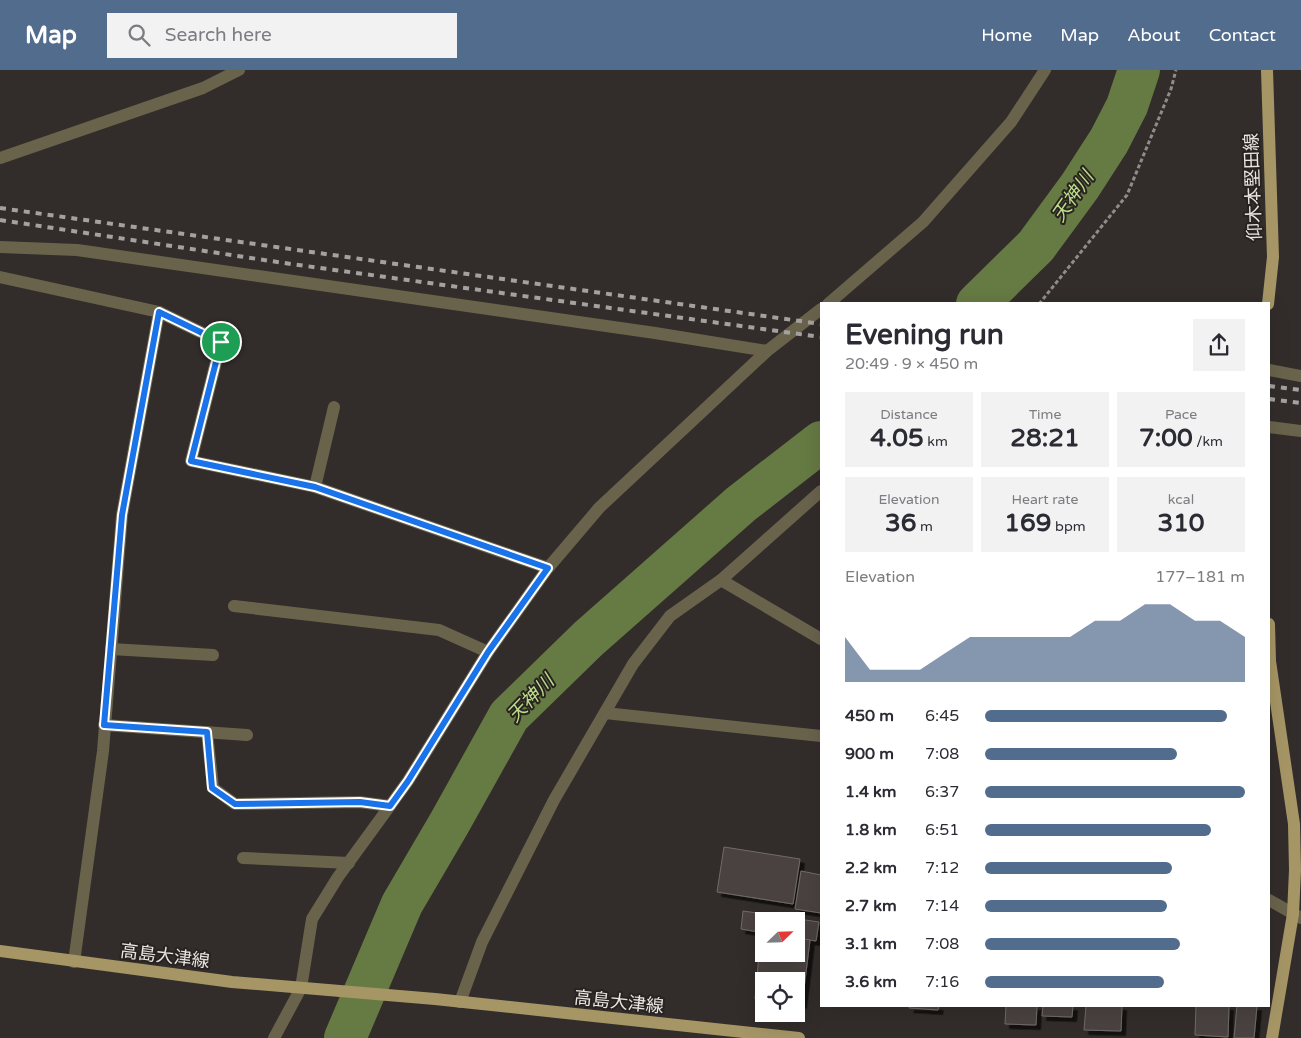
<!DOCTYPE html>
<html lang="en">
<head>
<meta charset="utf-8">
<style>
  :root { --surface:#fff; --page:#f2f2f3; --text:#2b2b33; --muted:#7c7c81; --accent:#526c8d }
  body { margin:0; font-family:"Varela Round","Noto Sans JP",sans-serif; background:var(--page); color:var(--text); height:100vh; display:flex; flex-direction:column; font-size:19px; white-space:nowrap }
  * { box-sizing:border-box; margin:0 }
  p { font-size:16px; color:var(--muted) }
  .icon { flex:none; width:28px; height:28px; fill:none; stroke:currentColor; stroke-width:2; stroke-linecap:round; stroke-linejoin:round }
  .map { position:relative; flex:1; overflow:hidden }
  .details { position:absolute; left:820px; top:232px; width:450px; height:705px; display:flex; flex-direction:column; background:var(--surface); border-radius:0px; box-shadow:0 5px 20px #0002 }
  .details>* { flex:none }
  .needle { width:32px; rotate:67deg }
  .fabs { position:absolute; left:755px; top:842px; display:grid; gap:10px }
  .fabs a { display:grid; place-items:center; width:50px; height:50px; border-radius:0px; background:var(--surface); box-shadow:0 5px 20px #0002; font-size:25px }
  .pin { position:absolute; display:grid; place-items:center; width:42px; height:42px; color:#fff; margin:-21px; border:2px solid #fff; border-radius:50%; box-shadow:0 1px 5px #0007 }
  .round { display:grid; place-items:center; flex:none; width:52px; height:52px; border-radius:0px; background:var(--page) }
  .summary { display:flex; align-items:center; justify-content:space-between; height:85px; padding:0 25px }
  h1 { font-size:28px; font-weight:800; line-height:38px }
  .figures { display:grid; grid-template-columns:repeat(3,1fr); gap:8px; height:85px; padding:5px 25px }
  .figures div { display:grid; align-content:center; border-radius:0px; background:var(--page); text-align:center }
  .figures b { font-size:25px; font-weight:800 }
  .figures small { font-size:14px; font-weight:400 }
  .figures p { font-size:14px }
  .chart { height:140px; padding:10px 25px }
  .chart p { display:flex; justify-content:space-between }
  .chart svg { width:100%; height:90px; margin-top:5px; fill:var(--accent); opacity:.7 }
  ul { padding:0 25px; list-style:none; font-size:16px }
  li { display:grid; grid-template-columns:80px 60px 1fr; align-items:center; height:38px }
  li i { height:12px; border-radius:6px; background:var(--accent) }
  header { display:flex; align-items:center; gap:30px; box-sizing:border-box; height:70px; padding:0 25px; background:var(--accent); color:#fff }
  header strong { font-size:24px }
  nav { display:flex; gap:28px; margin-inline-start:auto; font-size:18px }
  .search { width:350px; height:45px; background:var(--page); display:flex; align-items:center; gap:12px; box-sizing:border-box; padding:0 18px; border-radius:0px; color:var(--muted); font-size:19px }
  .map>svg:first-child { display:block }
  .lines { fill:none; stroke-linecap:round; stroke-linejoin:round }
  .river { stroke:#667a44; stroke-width:42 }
  .building { fill:#494241; stroke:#726b6a; filter:url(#shadow) }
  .path { stroke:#908c89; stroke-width:3; stroke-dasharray:4 2.5; stroke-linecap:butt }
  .minor { stroke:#6a634c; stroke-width:12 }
  .major { stroke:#a69666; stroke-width:12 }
  .rail { stroke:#a4a19e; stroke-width:4; stroke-dasharray:6 6; stroke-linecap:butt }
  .route-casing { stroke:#fff; stroke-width:10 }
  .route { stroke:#1a73e8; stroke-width:6 }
  .labels { text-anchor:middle; stroke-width:4; stroke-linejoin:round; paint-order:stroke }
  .street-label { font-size:18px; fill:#e8e5e3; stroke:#282320 }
  .water-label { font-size:19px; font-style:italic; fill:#bddc8b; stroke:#282320 }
</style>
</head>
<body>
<header>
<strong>Map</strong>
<div class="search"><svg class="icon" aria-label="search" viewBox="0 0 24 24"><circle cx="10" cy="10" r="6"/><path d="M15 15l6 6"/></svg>Search here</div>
<nav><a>Home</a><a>Map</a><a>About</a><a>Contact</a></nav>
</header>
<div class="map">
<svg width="1301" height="968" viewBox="0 0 1301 968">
  <defs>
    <filter id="shadow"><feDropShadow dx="4.5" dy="4.5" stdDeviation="0" flood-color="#0009"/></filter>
  </defs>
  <rect width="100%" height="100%" fill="#322d2a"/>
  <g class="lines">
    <g class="river">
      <path d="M977,234L1036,176L1080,116L1109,71L1127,36L1139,0"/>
      <path d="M345,968L402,834L450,752L509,646L588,569L741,434L821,372"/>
    </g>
  </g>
  <g class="building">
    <path d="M724,777L800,789L793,834L717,822Z"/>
    <path d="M801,801L821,805V843L795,839Z"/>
    <path d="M743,841L819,852L816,871L796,868V851H764V863L741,859Z"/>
    <path d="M761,863H764V884H796V868L810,870L802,934L796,933V911H764V930L755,929Z"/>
    <path d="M910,936H939L938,940L909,938Z"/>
    <path d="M1006,936H1037L1036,955L1005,954Z"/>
    <path d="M1043,936H1073L1072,947L1042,946Z"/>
    <path d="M1086,936H1122L1121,961L1084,960Z"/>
    <path d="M1196,936H1229L1228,967L1195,965Z"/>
    <path d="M1237,936H1257L1254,968H1234Z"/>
  </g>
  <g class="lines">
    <path class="path" d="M1039,234L1127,125L1171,19L1176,0"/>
    <g class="minor">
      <path d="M0,88L203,18L239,0"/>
      <path d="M0,177L77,180L655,263L767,281"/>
      <path d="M0,207L159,242L221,272L191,391L315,417L548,498"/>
      <path d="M828,234L923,152L1011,52L1045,0"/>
      <path d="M1269,300L1301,306"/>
      <path d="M1269,357L1301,361"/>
      <path d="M315,417L334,337"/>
      <path d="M721,510L821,569"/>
      <path d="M234,536L439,560L488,582"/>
      <path d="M111,579L213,585"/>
      <path d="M605,643L821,666"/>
      <path d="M104,655L247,665"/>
      <path d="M207,662L213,718L235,734L359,732L390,736"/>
      <path d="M243,788L349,793"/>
      <path d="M1269,830L1301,848"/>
      <path d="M74,892L103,681L122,445L159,242"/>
      <path d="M460,932L482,872L554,730L633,594L670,546L721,510L821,421"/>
      <path d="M274,968L301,918L312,849L338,807L408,711L488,582L548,498L599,438L767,281L821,239"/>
    </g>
    <g class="major">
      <path d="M1267,0L1273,187L1268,234"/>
      <path d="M1269,554L1270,591L1294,754L1295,800L1293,844L1272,968"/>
      <path d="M0,881L232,912L435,929L799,968"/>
    </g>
    <g class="rail">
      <path d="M0,138L821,254"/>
      <path d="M0,150L284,193L821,267"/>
      <path d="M1269,316L1301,320"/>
      <path d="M1269,329L1301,333"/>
    </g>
  </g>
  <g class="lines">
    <g class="route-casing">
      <path id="route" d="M159,242L221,272L191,391L315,417L548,498L488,582L408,711L390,736L360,732L235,734L212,718L207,662L104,655L122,445Z"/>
    </g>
    <use href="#route" class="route"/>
  </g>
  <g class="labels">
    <g class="street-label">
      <text transform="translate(1253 117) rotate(-92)" y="6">仰木本堅田線</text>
      <text transform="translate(165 886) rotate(7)" y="6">高島大津線</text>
      <text transform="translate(619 932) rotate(6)" y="6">高島大津線</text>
    </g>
    <g class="water-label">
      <text transform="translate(1072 126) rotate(-55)" y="7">天神川</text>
      <text transform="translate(530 628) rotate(-46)" y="7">天神川</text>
    </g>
  </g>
</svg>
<div class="fabs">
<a><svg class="needle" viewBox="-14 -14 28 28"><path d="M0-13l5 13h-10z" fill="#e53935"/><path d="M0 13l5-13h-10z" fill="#7c7c81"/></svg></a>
<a><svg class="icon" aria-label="locate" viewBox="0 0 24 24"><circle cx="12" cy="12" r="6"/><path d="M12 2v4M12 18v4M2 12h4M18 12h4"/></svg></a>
</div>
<div class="pin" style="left:221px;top:272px;background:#1e9e55"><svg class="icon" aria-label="arrive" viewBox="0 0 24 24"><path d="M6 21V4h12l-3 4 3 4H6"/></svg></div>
<section class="details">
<div class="summary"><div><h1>Evening run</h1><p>20:49 · 9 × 450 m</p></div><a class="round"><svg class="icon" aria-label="share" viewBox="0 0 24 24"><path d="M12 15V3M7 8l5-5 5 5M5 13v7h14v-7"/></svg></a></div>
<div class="figures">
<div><p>Distance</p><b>4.05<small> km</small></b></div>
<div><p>Time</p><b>28:21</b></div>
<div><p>Pace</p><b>7:00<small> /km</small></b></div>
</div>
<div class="figures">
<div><p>Elevation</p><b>36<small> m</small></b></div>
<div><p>Heart rate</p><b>169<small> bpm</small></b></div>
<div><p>kcal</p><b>310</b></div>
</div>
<div class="chart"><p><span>Elevation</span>177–181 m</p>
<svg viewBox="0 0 160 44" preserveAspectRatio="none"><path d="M0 44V22L10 38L20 38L30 38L40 30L50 22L60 22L70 22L80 22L90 22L100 14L110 14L120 6L130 6L140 14L150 14L160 22V44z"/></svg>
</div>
<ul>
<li><b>450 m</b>6:45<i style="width:93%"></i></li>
<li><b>900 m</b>7:08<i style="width:74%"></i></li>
<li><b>1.4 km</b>6:37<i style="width:100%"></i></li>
<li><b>1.8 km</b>6:51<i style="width:87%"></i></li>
<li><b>2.2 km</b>7:12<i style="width:72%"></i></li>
<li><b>2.7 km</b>7:14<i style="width:70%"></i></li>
<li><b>3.1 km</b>7:08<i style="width:75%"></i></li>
<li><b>3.6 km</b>7:16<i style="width:69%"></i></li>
</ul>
</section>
</div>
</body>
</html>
